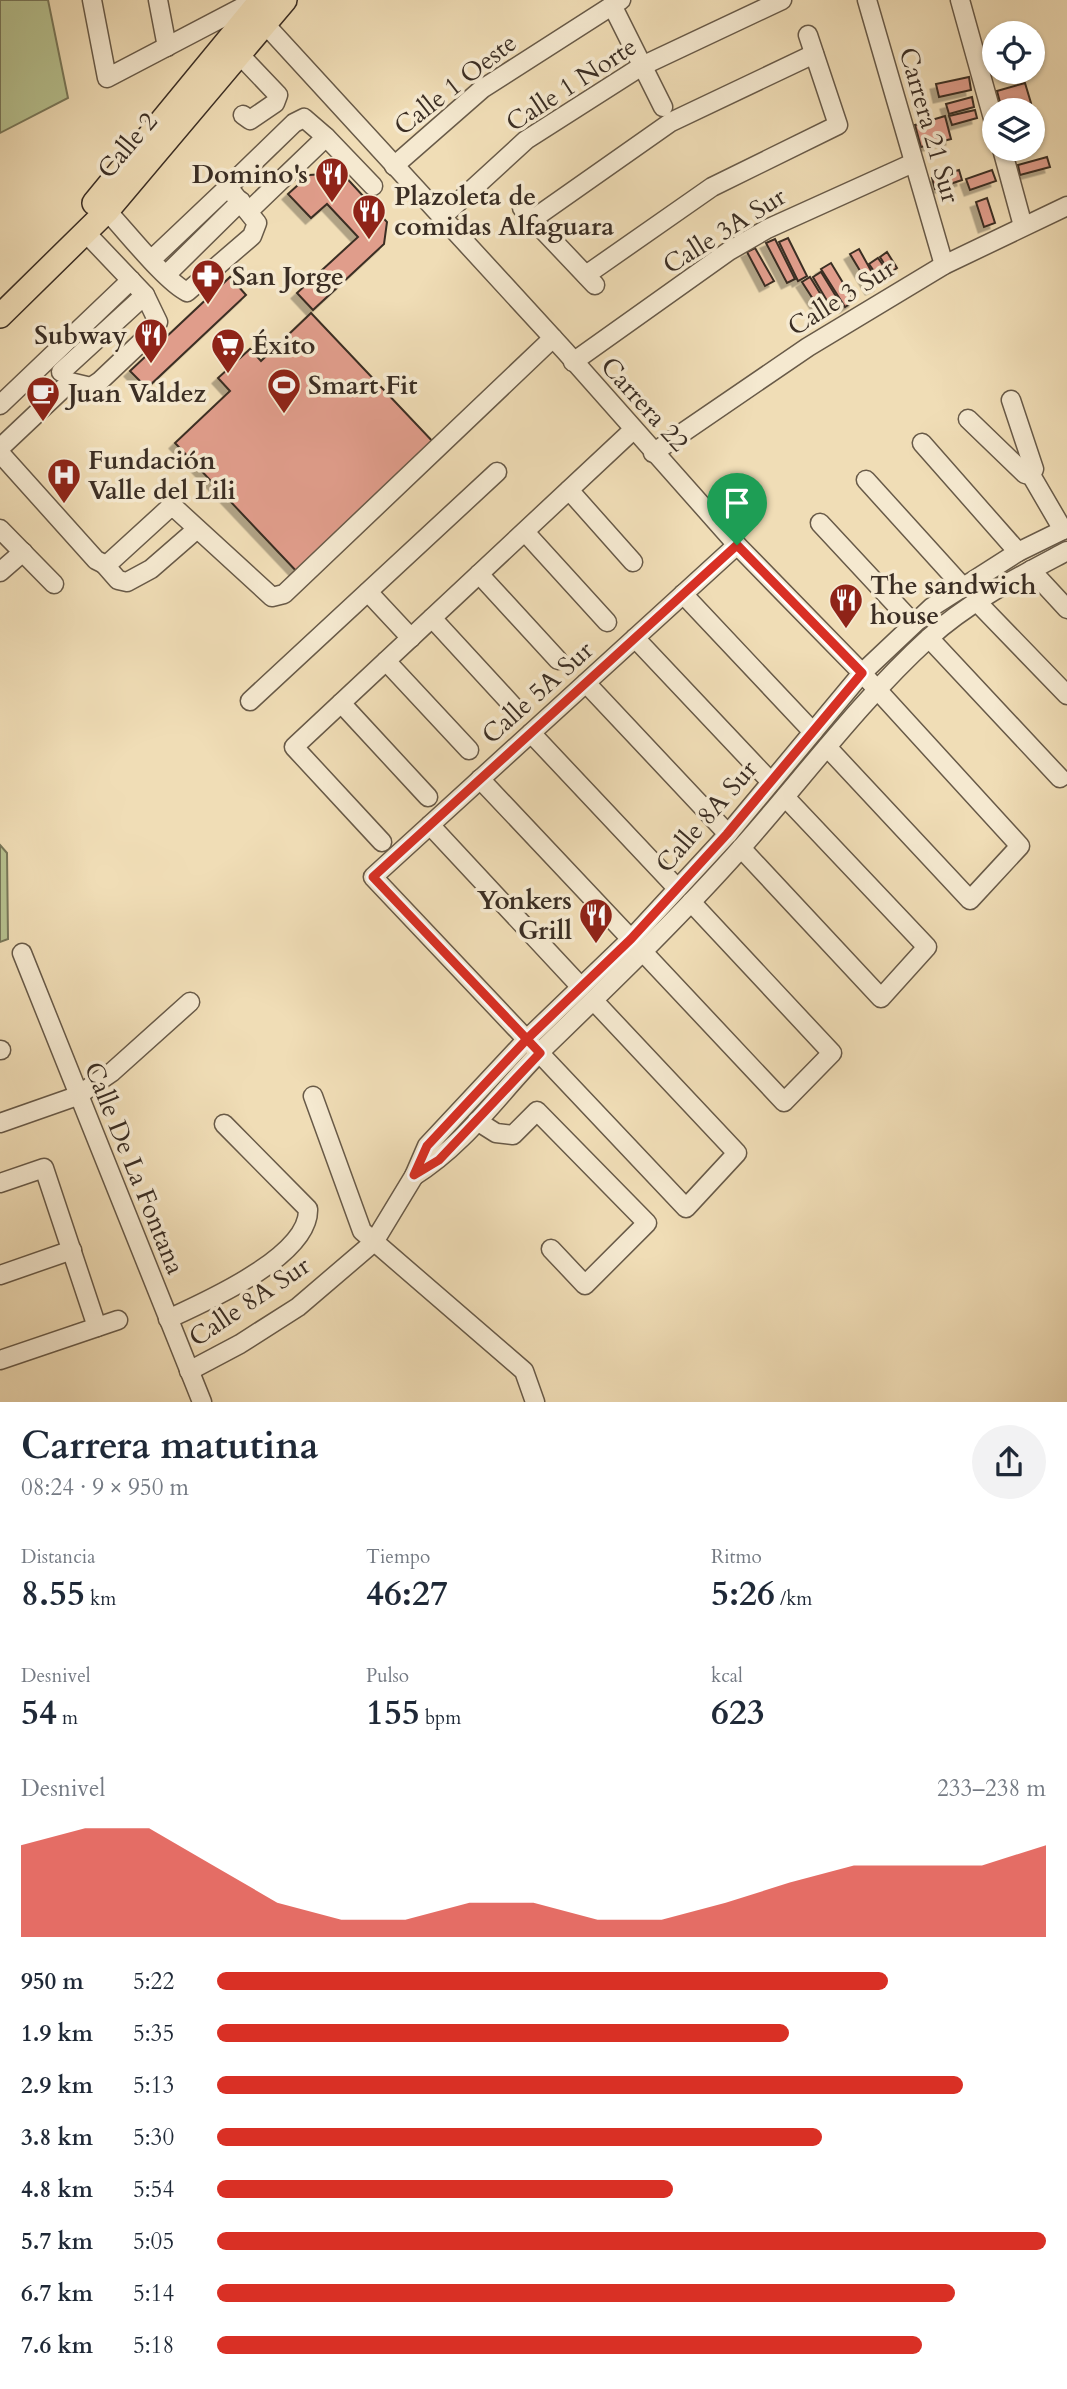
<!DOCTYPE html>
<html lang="es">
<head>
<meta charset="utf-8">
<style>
  :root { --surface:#fff; --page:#f2f2f3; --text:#1f2937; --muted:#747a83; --accent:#d93025 }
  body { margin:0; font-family:Cardo,serif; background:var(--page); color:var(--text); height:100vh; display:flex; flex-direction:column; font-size:26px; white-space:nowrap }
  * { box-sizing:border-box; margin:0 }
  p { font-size:23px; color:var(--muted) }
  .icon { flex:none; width:38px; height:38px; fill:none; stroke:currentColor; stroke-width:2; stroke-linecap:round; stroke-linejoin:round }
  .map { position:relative; height:1402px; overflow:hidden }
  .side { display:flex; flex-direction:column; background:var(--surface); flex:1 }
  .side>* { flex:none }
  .buttons { position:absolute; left:982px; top:21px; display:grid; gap:14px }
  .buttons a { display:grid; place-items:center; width:63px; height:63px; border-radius:50%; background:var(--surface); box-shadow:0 2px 5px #0004; font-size:35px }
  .pin { position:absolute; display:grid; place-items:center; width:60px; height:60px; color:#fff; margin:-72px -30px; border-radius:50% 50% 50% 0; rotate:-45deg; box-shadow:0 0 7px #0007 }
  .pin .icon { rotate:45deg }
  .round { display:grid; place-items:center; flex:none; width:74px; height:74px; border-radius:37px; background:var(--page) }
  .head { display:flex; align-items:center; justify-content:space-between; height:119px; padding:0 21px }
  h1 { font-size:38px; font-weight:700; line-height:52px }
  .figures { display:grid; grid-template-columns:repeat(3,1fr); gap:10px; height:119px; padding:7px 21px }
  .figures div { display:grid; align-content:center }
  .figures b { font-size:35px; font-weight:700 }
  .figures small { font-size:19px; font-weight:400 }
  .figures p { font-size:19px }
  .chart { height:196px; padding:14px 21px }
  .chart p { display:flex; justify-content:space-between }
  .chart svg { width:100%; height:126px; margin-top:7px; fill:var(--accent); opacity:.7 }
  ul { padding:0 21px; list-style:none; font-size:23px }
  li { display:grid; grid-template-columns:112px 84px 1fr; align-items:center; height:52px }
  li i { height:18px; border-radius:9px; background:var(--accent) }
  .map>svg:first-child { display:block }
  .green { fill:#b7c290; stroke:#79785a; stroke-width:2 }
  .building { fill:#e09d8b; stroke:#3b2e24; stroke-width:2; filter:url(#shadow) }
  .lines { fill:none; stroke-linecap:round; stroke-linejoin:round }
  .minor-casing { stroke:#685a48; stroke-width:21 }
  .major-casing { stroke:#3b2e24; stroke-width:26 }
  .minor { stroke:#f5e9d0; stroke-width:18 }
  .major { stroke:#f0ddb6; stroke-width:23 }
  .route-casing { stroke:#fff; stroke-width:14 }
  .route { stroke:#d93025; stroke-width:9 }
  .labels { text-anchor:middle; stroke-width:7; stroke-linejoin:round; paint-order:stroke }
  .street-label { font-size:26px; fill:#3b2e24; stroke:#f5e9d0 }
  .poi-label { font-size:26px; font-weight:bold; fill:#3b2e24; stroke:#f5e9d0; text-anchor:start }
</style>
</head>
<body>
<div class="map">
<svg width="1067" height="1402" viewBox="0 0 1067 1402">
  <defs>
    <filter id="shadow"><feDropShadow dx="-5.5" dy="5.5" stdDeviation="0" flood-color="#0004"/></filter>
  </defs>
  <rect width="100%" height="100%" fill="#f0ddb6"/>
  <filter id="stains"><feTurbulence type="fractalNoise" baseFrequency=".00286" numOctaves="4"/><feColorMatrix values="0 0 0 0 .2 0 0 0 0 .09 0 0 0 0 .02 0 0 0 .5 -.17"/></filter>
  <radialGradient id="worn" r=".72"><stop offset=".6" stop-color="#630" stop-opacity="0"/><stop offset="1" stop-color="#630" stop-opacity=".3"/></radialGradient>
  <g class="green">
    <path d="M0,0H48L68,98L0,133Z"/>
    <path d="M0,845L7,853L8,939L0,942Z"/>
  </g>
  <g class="building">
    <path d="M969,77L971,90L939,97L936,84Z"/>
    <path d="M1025,83L1031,103L1002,110L997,91Z"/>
    <path d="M972,97L974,107L949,114L946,104Z"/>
    <path d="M975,110L977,118L952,125L949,116Z"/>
    <path d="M945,116L951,139L921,147L915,125Z"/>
    <path d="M1047,157L1050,167L1020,175L1018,165Z"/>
    <path d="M959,170L962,180L935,189L932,178Z"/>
    <path d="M992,170L996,181L970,190L966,179Z"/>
    <path d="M342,173L387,222L384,244L313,310L297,293L358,237L327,204L311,218L288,194L309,175Z"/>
    <path d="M987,198L995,223L984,227L976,202Z"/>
    <path d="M788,238L807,276L798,281L779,242Z"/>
    <path d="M775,239L795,279L787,283L766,243Z"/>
    <path d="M755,248L774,281L765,286L747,252Z"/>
    <path d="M859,249L879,285L871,289L850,254Z"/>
    <path d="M887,252L897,268L890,273L880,257Z"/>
    <path d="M878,258L889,274L880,280L869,264Z"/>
    <path d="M831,263L854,301L845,307L821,269Z"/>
    <path d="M821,272L842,306L833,311L813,277Z"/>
    <path d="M230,277L246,295L147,388L130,371Z"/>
    <path d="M810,277L831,311L824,316L802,282Z"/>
    <path d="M311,313L436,445L300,575L175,443L230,391L218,378L250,349L261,361Z"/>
  </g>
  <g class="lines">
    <g class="minor-casing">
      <g id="minor">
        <path d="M92,0L107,78L256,0"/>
        <path d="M158,0L167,47"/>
        <path d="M867,0L944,265"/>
        <path d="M960,0L994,122"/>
        <path d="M612,5L663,107"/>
        <path d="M264,23L565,351L737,545L862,673L1020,846L970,900L827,747"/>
        <path d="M239,54L278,95L275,103L250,120L243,115"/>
        <path d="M1002,149L1023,226"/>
        <path d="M394,166L482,89L621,0"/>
        <path d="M228,187L294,123L304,118L326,137"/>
        <path d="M522,208L595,285"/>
        <path d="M250,210L326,137L373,186"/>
        <path d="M107,211C127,232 165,281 187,292L252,236L257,223L228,187L152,259"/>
        <path d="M442,217L526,140L642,66L782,0"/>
        <path d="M533,219L671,122L814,54"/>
        <path d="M167,274L241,201"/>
        <path d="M586,275L712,187L838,125L808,35"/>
        <path d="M573,362L729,251L767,229L913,163"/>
        <path d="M61,372L145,295"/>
        <path d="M1011,400L1034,469L1031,475L1063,530"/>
        <path d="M0,405L131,280"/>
        <path d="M968,419L1025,474L1031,475"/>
        <path d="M922,443L1018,552"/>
        <path d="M0,448L70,382L91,387L100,381L155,329L158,322L145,295L86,233"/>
        <path d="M0,453L96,560L104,564L110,562L168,509H176L272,597L284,594L553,338"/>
        <path d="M653,453L808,347L944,265L1067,206"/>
        <path d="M866,480L963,587"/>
        <path d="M569,490L633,562"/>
        <path d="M820,523L913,623"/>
        <path d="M0,529L54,584"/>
        <path d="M525,532L607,622"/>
        <path d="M104,564L118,580L127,582L151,569L197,529"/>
        <path d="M1031,570L1067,609"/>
        <path d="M0,572L23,552"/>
        <path d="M479,574L558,660"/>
        <path d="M368,592L411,638"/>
        <path d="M683,594L813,732"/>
        <path d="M978,603L1067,695"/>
        <path d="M432,618L513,706"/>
        <path d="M635,638L771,782"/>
        <path d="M929,638L1060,778"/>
        <path d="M386,661L469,750"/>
        <path d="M586,683L728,834"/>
        <path d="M250,701L497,472"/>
        <path d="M341,703L428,797"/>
        <path d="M531,733L677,888"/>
        <path d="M480,779L631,939"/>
        <path d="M430,825L581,987"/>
        <path d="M382,842L294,747L633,430"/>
        <path d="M741,848L881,998L927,947L785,797"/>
        <path d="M22,953L202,1402"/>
        <path d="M644,953L784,1102L832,1053L691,902"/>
        <path d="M594,1001L737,1153L686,1208L373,877L737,545"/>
        <path d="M0,1050H1"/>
        <path d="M313,1096L362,1231L524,1371L535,1402"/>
        <path d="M477,1121L496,1133L513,1135L537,1111L647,1223L585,1285L551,1249"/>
        <path d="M0,1123L77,1096L112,1072L190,1002"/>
        <path d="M414,1176C466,1144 500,1092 542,1050C610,984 679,918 742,847C804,777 860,701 929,638C968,602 1020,576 1067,551"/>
        <path d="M0,1183L44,1168L97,1327"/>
        <path d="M0,1275L72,1250"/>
        <path d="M168,1319C205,1302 310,1256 308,1209L224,1124"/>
        <path d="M0,1360L118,1320"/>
        <path d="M189,1371L240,1344L298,1307L374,1242L414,1176L427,1146L527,1039L631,939L728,834L862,673L932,607L1018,552L1067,528"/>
      </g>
    </g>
    <g class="major-casing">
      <g id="major">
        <path d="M94,203L261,0"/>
        <path d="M0,316L107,211L285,0"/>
      </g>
    </g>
    <use href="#minor" class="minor"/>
    <use href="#major" class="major"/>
  </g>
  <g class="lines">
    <g class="route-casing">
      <path id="route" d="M737,545L862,673L727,834L631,939L527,1039L427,1146L414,1175L439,1160L540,1053C484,994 429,936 373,877L737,545"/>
    </g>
    <use href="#route" class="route"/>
  </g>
  <defs>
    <g id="restaurant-pin" transform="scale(1.75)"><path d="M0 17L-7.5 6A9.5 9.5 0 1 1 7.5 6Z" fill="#8f2418" stroke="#f5e9d0"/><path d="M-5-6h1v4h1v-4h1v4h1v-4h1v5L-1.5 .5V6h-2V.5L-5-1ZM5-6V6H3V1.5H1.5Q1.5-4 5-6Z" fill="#fff"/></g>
    <g id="pharmacy-pin" transform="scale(1.75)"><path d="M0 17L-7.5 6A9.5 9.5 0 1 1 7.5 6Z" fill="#8f2418" stroke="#f5e9d0"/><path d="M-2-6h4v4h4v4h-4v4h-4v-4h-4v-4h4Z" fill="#fff"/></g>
    <g id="supermarket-pin" transform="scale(1.75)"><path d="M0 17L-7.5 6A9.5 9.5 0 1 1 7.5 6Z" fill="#8f2418" stroke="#f5e9d0"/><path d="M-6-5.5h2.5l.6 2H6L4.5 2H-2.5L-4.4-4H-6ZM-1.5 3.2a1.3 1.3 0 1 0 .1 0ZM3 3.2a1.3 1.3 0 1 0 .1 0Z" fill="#fff"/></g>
    <g id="stadium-pin" transform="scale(1.75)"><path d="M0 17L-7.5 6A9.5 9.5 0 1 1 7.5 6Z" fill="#8f2418" stroke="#f5e9d0"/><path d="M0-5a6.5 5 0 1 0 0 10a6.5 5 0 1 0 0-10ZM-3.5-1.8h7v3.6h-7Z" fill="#fff"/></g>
    <g id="cafe-pin" transform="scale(1.75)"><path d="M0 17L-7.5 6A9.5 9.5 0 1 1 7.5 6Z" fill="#8f2418" stroke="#f5e9d0"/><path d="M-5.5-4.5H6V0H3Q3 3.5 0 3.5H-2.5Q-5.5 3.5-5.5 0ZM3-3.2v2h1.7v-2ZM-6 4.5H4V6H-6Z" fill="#fff"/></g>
    <g id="hospital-pin" transform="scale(1.75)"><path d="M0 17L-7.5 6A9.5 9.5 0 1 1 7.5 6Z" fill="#8f2418" stroke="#f5e9d0"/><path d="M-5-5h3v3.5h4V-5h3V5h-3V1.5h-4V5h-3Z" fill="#fff"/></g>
  </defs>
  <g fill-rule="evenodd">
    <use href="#restaurant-pin" x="332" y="174"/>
    <use href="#restaurant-pin" x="369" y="211"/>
    <use href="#pharmacy-pin" x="208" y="276"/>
    <use href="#restaurant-pin" x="151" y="335"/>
    <use href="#supermarket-pin" x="228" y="345"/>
    <use href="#stadium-pin" x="284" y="385"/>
    <use href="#cafe-pin" x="43" y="393"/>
    <use href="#hospital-pin" x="64" y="475"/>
    <use href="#restaurant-pin" x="846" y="600"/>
    <use href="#restaurant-pin" x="596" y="915"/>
  </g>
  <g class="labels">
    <g class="street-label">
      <text transform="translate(455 84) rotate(-38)" y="9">Calle 1 Oeste</text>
      <text transform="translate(571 84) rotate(-33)" y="9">Calle 1 Norte</text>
      <text transform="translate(930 125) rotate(74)" y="9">Carrera 21 Sur</text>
      <text transform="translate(127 145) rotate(-50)" y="9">Calle 2</text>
      <text transform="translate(724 230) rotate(-32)" y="9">Calle 3A Sur</text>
      <text transform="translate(841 297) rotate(-32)" y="9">Calle 3 Sur</text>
      <text transform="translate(645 404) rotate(48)" y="9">Carrera 22</text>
      <text transform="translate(537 692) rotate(-42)" y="9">Calle 5A Sur</text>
      <text transform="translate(706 816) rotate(-49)" y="9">Calle 8A Sur</text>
      <text transform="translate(135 1168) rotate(68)" y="9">Calle De La Fontana</text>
      <text transform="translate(249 1301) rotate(-34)" y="9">Calle 8A Sur</text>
    </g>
    <g class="poi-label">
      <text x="308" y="183" text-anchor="end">Domino's</text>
      <text x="394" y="205">Plazoleta de<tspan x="394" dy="30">comidas Alfaguara</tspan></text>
      <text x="232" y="285">San Jorge</text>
      <text x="127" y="344" text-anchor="end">Subway</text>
      <text x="252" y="354">Éxito</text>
      <text x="308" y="394">Smart Fit</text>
      <text x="68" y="402">Juan Valdez</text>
      <text x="88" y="469">Fundación<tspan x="88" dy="30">Valle del Lili</tspan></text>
      <text x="870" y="594">The sandwich<tspan x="870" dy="30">house</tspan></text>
      <text x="572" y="909" text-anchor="end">Yonkers<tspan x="572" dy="30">Grill</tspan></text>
    </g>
  </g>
  <rect width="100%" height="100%" filter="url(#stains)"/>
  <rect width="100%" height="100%" fill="url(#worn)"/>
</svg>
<div class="buttons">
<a><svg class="icon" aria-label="locate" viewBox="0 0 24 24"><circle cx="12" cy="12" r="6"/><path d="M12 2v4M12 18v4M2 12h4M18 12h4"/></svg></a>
<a><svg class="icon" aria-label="layers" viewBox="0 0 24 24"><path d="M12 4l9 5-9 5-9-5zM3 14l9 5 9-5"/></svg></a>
</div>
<div class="pin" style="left:737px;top:545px;background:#1e9e55"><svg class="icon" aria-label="arrive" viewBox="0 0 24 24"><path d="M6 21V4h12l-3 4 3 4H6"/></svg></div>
</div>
<section class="side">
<div class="head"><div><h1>Carrera matutina</h1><p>08:24 · 9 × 950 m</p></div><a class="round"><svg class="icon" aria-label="share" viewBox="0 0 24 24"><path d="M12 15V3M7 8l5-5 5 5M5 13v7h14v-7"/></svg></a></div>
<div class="figures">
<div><p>Distancia</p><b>8.55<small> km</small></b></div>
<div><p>Tiempo</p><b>46:27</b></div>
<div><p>Ritmo</p><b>5:26<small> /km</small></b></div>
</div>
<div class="figures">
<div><p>Desnivel</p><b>54<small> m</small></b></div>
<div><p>Pulso</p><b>155<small> bpm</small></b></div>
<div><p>kcal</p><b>623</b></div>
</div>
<div class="chart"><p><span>Desnivel</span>233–238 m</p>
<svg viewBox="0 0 160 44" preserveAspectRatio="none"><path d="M0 44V12L10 6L20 6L30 19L40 32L50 38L60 38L70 32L80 32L90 38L100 38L110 32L120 25L130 19L140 19L150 19L160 12V44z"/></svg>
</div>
<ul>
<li><b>950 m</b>5:22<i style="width:81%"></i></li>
<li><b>1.9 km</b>5:35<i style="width:69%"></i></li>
<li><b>2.9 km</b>5:13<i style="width:90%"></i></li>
<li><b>3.8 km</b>5:30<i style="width:73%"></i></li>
<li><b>4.8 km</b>5:54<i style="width:55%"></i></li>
<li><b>5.7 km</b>5:05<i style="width:100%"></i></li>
<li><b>6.7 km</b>5:14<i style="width:89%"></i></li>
<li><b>7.6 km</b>5:18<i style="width:85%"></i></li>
</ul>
</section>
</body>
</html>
